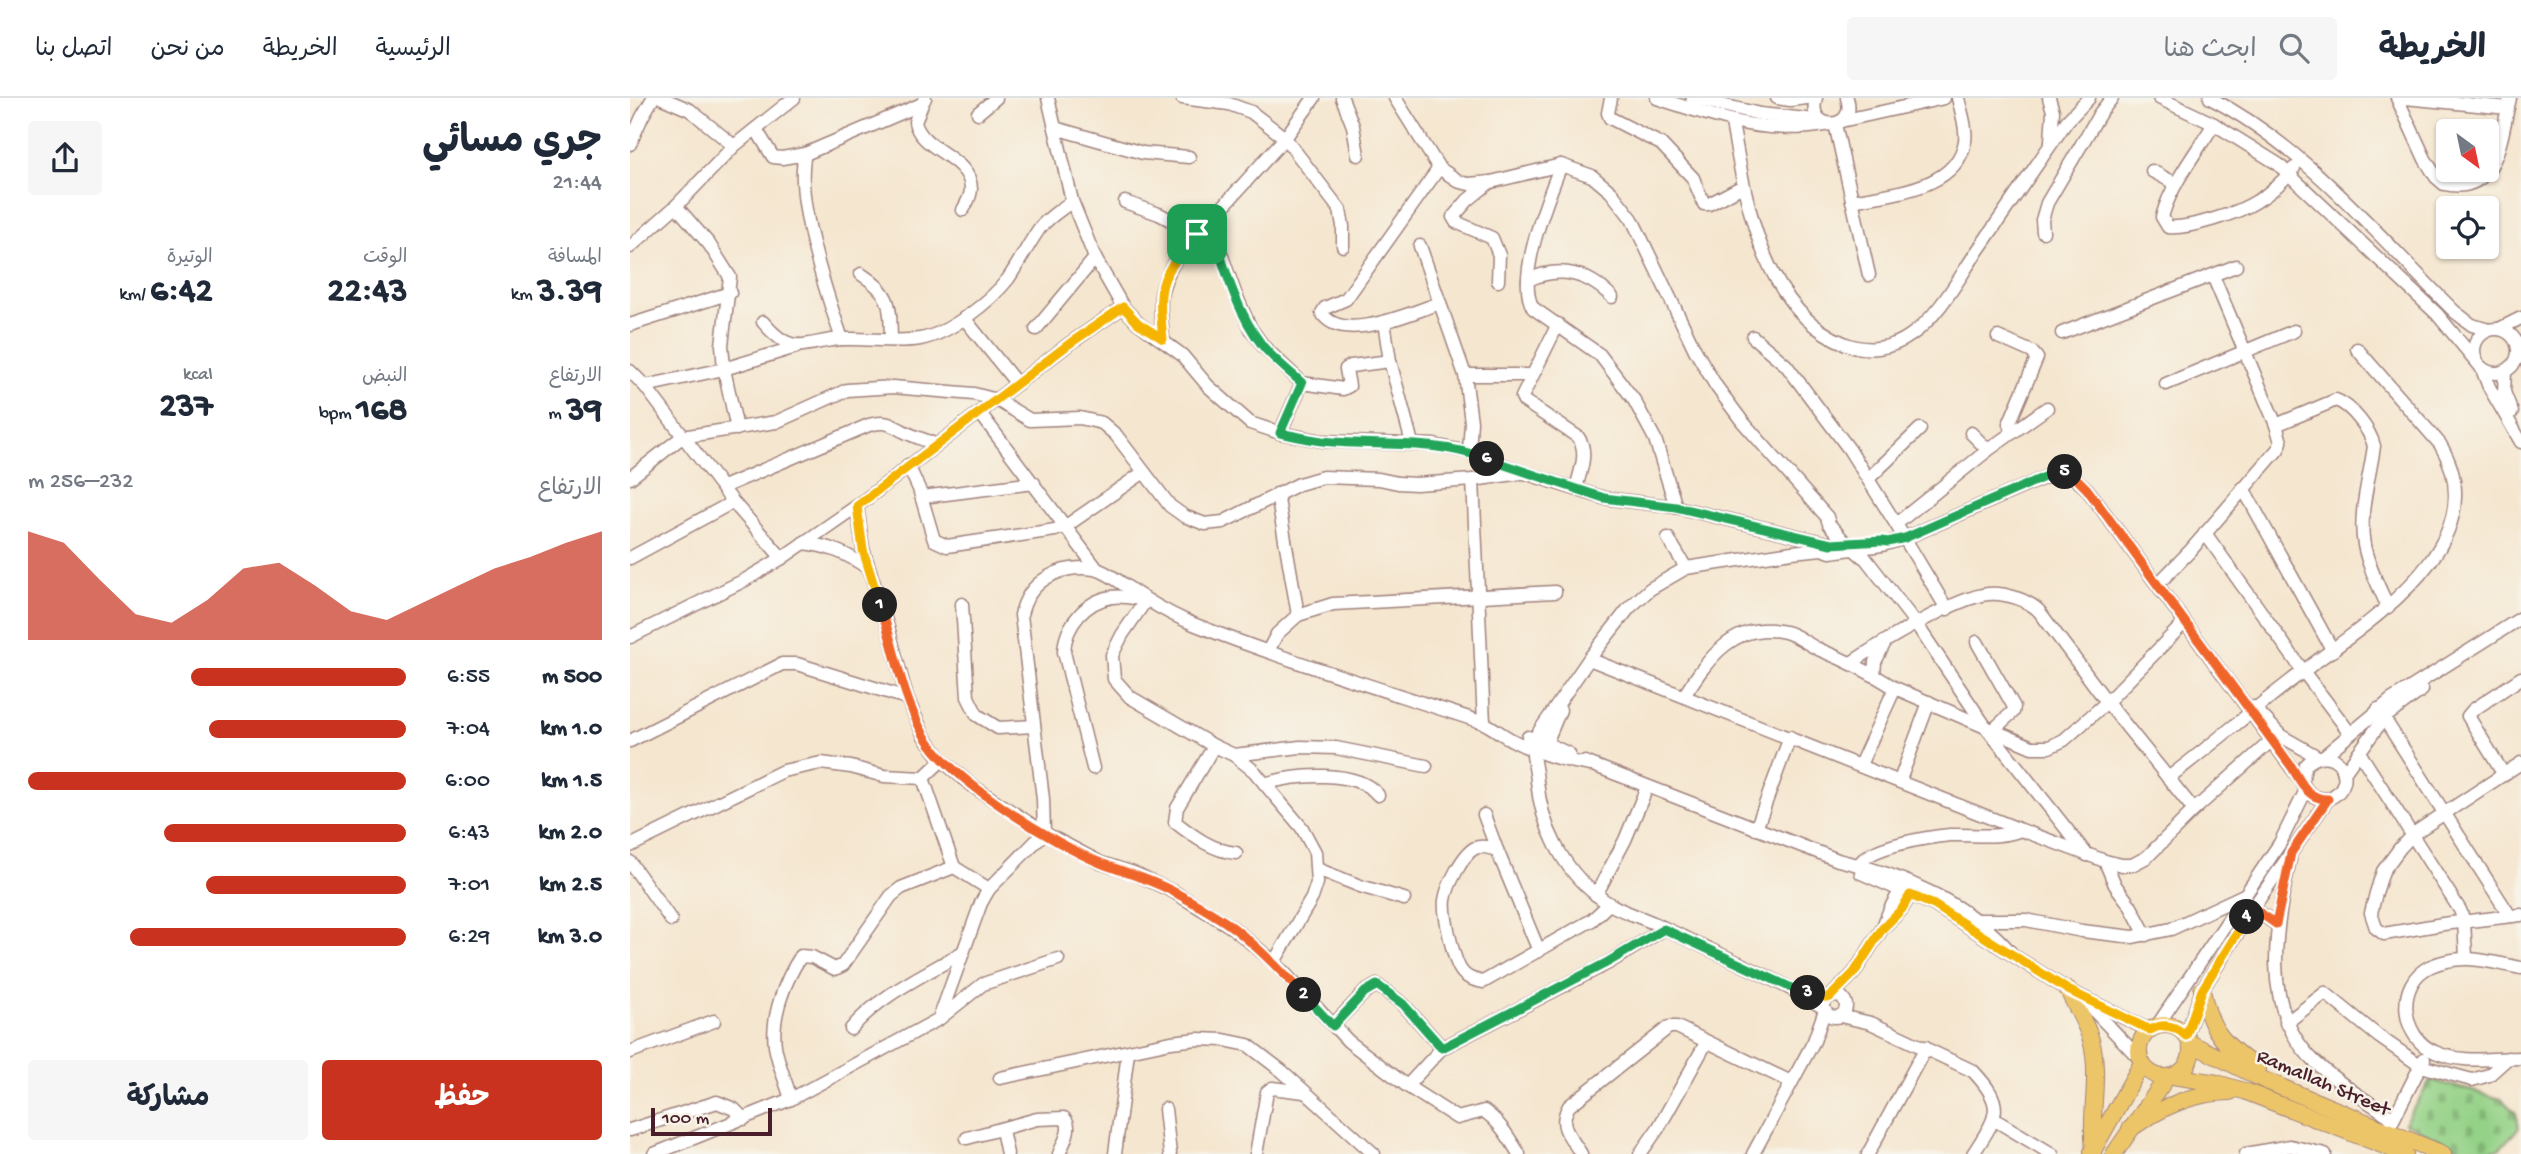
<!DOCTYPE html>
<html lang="ar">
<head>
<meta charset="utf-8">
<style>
  :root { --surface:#fff; --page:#f6f6f7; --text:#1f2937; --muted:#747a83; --line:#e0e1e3; --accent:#c8321e }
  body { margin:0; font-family:"Gochi Hand","Playpen Sans Arabic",sans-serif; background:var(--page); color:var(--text); direction:rtl; height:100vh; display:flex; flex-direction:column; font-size:26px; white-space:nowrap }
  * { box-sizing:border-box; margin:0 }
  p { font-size:23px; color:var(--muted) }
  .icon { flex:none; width:38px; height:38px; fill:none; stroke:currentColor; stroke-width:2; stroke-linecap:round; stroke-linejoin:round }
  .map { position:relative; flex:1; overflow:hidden; direction:ltr }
  .panel { display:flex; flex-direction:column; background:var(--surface); width:630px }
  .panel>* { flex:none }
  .needle { width:46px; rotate:147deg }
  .buttons { position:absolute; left:1806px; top:21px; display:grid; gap:14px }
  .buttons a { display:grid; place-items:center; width:63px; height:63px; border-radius:7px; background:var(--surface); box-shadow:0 2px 5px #0004; font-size:35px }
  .scale { position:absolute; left:21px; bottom:18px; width:121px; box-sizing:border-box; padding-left:7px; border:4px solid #4a1f2b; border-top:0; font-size:19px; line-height:24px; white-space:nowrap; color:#4a1f2b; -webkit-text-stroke:5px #f7f3e8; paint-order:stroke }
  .pin { position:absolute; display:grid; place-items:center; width:60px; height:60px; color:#fff; margin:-30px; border-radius:14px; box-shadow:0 4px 10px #0006 }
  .km { position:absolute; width:35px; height:35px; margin:-18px; border-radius:50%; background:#222; color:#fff; font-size:19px; line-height:35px; text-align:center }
  .round { display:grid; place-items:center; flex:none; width:74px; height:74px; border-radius:7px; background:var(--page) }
  .headline { display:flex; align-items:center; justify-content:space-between; height:119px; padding:0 28px }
  h1 { font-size:38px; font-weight:700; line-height:52px }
  .metrics { display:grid; grid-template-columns:repeat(3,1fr); gap:10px; height:119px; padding:7px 28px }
  .metrics div { display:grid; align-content:center }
  .metrics b { font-size:35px; font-weight:700 }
  .metrics small { font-size:19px; font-weight:400 }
  .metrics p { font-size:19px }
  .chart { height:196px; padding:14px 28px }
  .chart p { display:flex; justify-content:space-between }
  .chart svg { width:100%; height:126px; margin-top:7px; fill:var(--accent); opacity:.7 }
  .cta { display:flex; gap:14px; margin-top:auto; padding:14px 28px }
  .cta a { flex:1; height:80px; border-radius:7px; background:var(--accent); color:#fff; font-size:28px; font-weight:700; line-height:80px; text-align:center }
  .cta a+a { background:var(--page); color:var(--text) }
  ul { padding:0 28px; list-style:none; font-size:23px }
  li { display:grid; grid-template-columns:112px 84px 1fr; align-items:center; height:52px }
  li i { height:18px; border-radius:9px; background:var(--accent) }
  header { display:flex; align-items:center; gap:42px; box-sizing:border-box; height:98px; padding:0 35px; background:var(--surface); border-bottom:2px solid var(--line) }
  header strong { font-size:33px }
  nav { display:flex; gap:38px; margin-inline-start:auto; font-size:24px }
  .search { width:490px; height:63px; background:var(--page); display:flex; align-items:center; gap:18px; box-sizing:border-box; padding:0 24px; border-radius:7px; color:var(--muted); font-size:26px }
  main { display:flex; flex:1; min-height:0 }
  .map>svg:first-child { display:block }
  .cemetery { fill:url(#cemetery-stones); stroke:#6f7859; stroke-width:2 }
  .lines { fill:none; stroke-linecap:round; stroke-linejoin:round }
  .minor-casing { stroke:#a0827d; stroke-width:15 }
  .major-casing { stroke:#a0827d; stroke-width:18 }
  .minor { stroke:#fff; stroke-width:12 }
  .major { stroke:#edc569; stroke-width:16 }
  .split-1-casing { stroke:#fff; stroke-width:14 }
  .split-2-casing { stroke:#fff; stroke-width:14 }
  .split-3-casing { stroke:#fff; stroke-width:14 }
  .split-4-casing { stroke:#fff; stroke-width:14 }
  .split-5-casing { stroke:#fff; stroke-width:14 }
  .split-6-casing { stroke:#fff; stroke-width:14 }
  .split-7-casing { stroke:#fff; stroke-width:14 }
  .split-1 { stroke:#f5b400; stroke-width:9 }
  .split-2 { stroke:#f0652b; stroke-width:9 }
  .split-3 { stroke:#22a559; stroke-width:9 }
  .split-4 { stroke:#f5b400; stroke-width:9 }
  .split-5 { stroke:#f0652b; stroke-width:9 }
  .split-6 { stroke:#22a559; stroke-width:9 }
  .split-7 { stroke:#22a559; stroke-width:9 }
  .labels { text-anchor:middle; stroke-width:5; stroke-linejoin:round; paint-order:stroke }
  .street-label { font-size:21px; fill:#4a1f2b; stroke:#f7f3e8 }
</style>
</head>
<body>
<header>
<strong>الخريطة</strong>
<div class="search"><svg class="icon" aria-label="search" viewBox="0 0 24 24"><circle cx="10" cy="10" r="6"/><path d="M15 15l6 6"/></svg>ابحث هنا</div>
<nav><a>الرئيسية</a><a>الخريطة</a><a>من نحن</a><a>اتصل بنا</a></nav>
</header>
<main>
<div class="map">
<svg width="1891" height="1056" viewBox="0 0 1891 1056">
  <defs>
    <pattern id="cemetery-stones" width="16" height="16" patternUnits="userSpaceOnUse" patternTransform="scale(1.75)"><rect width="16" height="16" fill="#94d287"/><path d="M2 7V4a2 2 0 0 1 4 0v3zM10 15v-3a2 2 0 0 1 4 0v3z" fill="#81b475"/></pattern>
  </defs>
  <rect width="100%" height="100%" fill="#f7f3e8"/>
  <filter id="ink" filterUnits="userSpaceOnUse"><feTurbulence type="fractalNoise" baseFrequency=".0143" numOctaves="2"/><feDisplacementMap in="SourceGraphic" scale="14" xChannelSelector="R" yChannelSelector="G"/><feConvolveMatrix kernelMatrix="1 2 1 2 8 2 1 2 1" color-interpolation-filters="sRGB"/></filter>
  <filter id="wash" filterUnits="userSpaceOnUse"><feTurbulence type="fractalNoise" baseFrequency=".00686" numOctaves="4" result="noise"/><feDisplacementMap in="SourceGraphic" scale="28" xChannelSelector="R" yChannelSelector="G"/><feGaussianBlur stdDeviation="1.57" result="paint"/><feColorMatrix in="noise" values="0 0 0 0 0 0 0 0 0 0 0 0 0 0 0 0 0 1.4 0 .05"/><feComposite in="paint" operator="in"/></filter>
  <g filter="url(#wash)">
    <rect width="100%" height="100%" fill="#f5e6cf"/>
    <path class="cemetery" d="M1801,982L1871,1001L1886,1015L1889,1030L1869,1051L1837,1054L1774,1025Z"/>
  </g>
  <g filter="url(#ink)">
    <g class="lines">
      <g class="minor-casing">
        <g id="minor">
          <path d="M32,0L60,12L104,48"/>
          <path d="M418,0L442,103L465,160L493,209L508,225L552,257L578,288L620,325L650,335L693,343L804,347L839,354L895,375L974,400L1046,409L1201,446"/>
          <path d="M552,0L599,6L621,14L655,40L710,112L713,128V148"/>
          <path d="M712,0L723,28L728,57"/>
          <path d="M765,0L809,70L830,84L839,86L861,84L931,67L962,78L981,94L1002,121L1065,252L1086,288L1112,323L1197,419L1199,426L1213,442L1233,459"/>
          <path d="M981,0L978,15L980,20L1031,46L1063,80L1074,106H1079L1113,88"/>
          <path d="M1027,0C1088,20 1135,38 1200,26"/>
          <path d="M1062,0L1130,16L1185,22"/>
          <path d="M1147,0L1160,2L1177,0"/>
          <path d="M1186,0C1175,34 1228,34 1217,0"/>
          <path d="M1419,0L1423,13L1421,43"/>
          <path d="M1529,0L1584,26L1648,66L1807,216L1845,262"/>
          <path d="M1580,0C1676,49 1749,139 1825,214L1842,227L1859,232"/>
          <path d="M1767,0L1795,61L1806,79L1814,86C1869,98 1871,37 1880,0"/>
          <path d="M1775,0L1878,10"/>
          <path d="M292,6L285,24C291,53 341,59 341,91C341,99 336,106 333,112"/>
          <path d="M348,15L366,0"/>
          <path d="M1211,23L1314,0"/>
          <path d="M1102,25C1116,103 1132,213 1216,246C1238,254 1262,251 1281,237C1308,218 1326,185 1344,158C1375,113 1406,68 1437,23L1459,0"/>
          <path d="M1205,26L1239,177"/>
          <path d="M1584,26C1566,55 1541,86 1532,119L1538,129C1559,131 1609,115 1627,103C1640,95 1654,82 1664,70"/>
          <path d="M425,30L513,55L559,59"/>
          <path d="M126,31L143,59L152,60L175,56"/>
          <path d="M0,46L12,19L23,0"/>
          <path d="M931,67C918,100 885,180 903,210L970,257L1004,302L1025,341L1046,409"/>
          <path d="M809,70L716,201L695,210L692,215C711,247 783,214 810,205"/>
          <path d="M1522,73L1546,86"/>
          <path d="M860,84L838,102L823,119L826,124L862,140L869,157L868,183"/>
          <path d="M1222,103C1260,95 1327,92 1335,43C1337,30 1331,13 1328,0"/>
          <path d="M495,104L529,116L567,136"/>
          <path d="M46,108L79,146L100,179L92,247L94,271L107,331"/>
          <path d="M579,122L605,195L621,231L634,249L672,285L713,291L719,288L716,271L721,268L760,263"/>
          <path d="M1413,134L1412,122L1417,105L1470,15L1482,0"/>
          <path d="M790,148L835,277L841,324L839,354"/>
          <path d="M0,149L46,108L104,48L164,0"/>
          <path d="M231,176C262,196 260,207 261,242"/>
          <path d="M898,182C930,167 958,175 982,199"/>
          <path d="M334,220L387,286"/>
          <path d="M133,224C165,262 175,242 215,241C240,240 265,245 290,241C319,236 360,204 378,181C389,165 398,147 409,131C418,119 431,112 442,103"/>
          <path d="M754,224L760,263L782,345"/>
          <path d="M928,226L892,299L894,303L948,339C959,354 950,374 946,390"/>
          <path d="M0,227L100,195"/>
          <circle cx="1866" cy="253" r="22"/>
          <path d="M406,231L465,160"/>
          <path d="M1869,231L1891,220"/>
          <path d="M1432,235L1606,168"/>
          <path d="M1123,239L1156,267L1219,351L1266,426L1317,511"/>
          <path d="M1368,239L1402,254L1407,260L1379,326L1384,334"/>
          <path d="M212,241C197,197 164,100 175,56L292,6L295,0"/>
          <path d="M533,241C530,205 526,194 546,161L655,40L684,0"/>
          <path d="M1852,271L1859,289L1891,344"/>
          <path d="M0,273L15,288L103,404L152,460"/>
          <path d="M1875,274L1874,294L1882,314"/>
          <path d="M835,277H902"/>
          <path d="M1536,286L1664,233"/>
          <path d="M15,288L94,271L166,249"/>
          <path d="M350,315L467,471"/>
          <path d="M1646,327L1706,302C1722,308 1740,332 1744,348C1740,379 1728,415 1734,447C1738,468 1749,489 1758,509"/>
          <path d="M650,335L672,285"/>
          <path d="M1341,335L1358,352"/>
          <path d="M278,367L289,391L304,442L317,448L425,432L436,428L514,374"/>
          <path d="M0,380L52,339L146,324L217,292L263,289L344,296L367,302L400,322L450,320L472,325L486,337L540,408L554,418L575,426L593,424L669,386L693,379L749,381L768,385L786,386L843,382L891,375"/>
          <path d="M1238,381L1290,331"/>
          <path d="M843,382L854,625"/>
          <path d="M93,389L239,327C256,322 261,327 275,334C285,339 296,342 307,347"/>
          <path d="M1613,390L1703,553"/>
          <path d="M647,396L668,517"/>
          <path d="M292,399L404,385"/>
          <path d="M227,408L233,451L259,533L277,600L294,638L312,662L341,687L414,735L471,765L503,775L544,794L603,830L644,864L718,943L777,988L827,1020L854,1013C870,1024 879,1040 889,1056"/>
          <path d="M1266,426L1358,352L1417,310"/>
          <path d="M1575,435L1673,573L1720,635"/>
          <path d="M1038,440L1056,470"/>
          <path d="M173,445C199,448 217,455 239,471"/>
          <path d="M1229,452L1287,527L1355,628L1457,757"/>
          <path d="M0,460L103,404"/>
          <path d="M1528,486L1561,452L1649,350L1651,344L1646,327L1583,178"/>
          <path d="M332,506L338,599L347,617L368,630L404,628"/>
          <path d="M0,539L115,482L152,460L227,408L439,246L493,209"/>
          <path d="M1347,544L1384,609L1383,614L1364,631"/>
          <path d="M638,553L647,536L668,517L703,506L925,494"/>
          <path d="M959,561L1391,732L1475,763L1492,767H1502L1517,759L1564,712L1641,643L1651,638"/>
          <path d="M1221,565C1249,546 1327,499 1358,496C1374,494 1398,502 1409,513L1477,604L1564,712"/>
          <path d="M1244,576L1245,564L1255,544"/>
          <path d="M1054,598C1077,562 1104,522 1155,534C1166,536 1177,546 1188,551C1215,562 1240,574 1265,590L1402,649H1419L1434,642L1477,604L1555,524"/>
          <path d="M1624,609L1651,638L1688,659"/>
          <path d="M1748,611L1880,818"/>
          <path d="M898,639L916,645L939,656"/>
          <path d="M0,643L152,566H167L277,600"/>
          <path d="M584,648L547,710L545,724C563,738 583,753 606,755"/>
          <path d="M914,650L930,612"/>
          <path d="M1729,654L1830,812L1834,823L1836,859"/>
          <path d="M604,657L670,649L706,650L796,668"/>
          <path d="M1694,658L1761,602L1891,520"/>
          <path d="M955,664L1208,762C1271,776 1340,806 1382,856"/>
          <path d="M1891,665L1783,736L1770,750L1753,773L1746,795L1741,815L1746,830L1754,836L1813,826L1891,817"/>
          <path d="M1230,667L1265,590"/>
          <path d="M463,670L434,554C435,527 456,503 482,499C493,497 506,501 516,502L492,537L482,557L484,581L500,599L584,648L604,657L624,673L672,730L685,754L687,785L682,800L644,864"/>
          <path d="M1714,675L1754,620L1792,592"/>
          <path d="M1874,677L1838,618L1843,612L1891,580"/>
          <path d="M293,680L324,769"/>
          <path d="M1538,680C1583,646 1626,609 1671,575C1737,524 1870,446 1810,346L1727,251"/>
          <path d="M1270,682L1299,604"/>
          <path d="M635,686C664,676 727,671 748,697"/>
          <path d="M854,717L867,752C860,750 852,747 845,750C833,756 817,788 815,802C813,815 823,859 830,871C835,880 844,882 853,884L962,822L979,806"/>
          <path d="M1126,731L1160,639"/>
          <path d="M0,748L153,673L191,665L221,669L254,678L293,680L312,662"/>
          <path d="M867,752L909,853"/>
          <path d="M1660,761C1646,828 1629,910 1684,963C1707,985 1736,1002 1762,1020"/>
          <path d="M1475,763L1485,787L1500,807L1516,837"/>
          <path d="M0,764L41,822"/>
          <path d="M1229,767C1238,748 1300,739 1320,737C1344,736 1369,741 1391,732"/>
          <path d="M687,771L730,788L774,801"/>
          <path d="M1231,775L1304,807L1438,892L1519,932"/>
          <path d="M966,797L995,742L1017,689"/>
          <path d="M1623,810L1646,826"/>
          <path d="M1345,822H1396L1452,833L1503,839L1541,831L1616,796"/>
          <path d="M1255,828L1272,811L1284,790"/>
          <path d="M1891,870C1859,864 1833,854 1801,868C1765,884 1770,940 1805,954C1832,966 1862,960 1891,960"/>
          <circle cx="1205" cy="908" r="11"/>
          <path d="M1200,899L1224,875L1252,831L1260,811L1274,786"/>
          <path d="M1454,902L1509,960"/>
          <path d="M1194,910C1141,877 1082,854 1026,826C1006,817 985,812 968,798C932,771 911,727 907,683C906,668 900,655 904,641L959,561L999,510L1020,491L1056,470L1162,454L1192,451L1200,454L1252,447L1275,440L1425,375H1439L1457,391L1672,684"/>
          <path d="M1210,918L1241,925L1343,973C1377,1009 1367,1018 1343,1056"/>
          <path d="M309,921L353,886L428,861"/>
          <path d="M1656,925L1695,895L1748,938L1791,968L1842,982L1859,977L1878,960"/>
          <path d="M703,927L735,894L747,887L773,906L812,950"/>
          <path d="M1527,928L1650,745L1676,692"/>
          <path d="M221,931C249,897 295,877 333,854"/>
          <path d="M1556,938L1572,892L1623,810L1698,701C1735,684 1702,639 1675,668L1672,684C1677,696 1685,701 1698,701"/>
          <path d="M0,954L84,923"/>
          <path d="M370,980L541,944L568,941L594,942L618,947L652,973L744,1056"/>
          <path d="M777,988L812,950L978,865L1034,831"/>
          <path d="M161,1001C156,984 148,966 145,948C141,918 155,882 171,858L182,859L205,871L213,867L261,798L271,790L324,769L359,791"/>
          <path d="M535,1011L540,1056"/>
          <path d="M1365,1022L1422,1056"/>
          <path d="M1761,1026L1794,961"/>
          <path d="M0,1032L87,1004L104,1011L114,1021"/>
          <path d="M372,1032L377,1056"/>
          <path d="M337,1040L407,1021L434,1020C444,1029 433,1045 429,1056"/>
          <path d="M24,1056L161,1001L309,921L351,805L359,791L414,735L413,701L391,517C398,483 430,466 464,471C477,472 501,493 514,500C530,510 548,520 566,527C660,564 758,593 854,625C864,630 872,637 882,642C906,655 935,663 961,667"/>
          <path d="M485,1056L498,954"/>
          <path d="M626,1056L637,994L642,990L674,994"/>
          <path d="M951,1056C940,1037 927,1029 939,1008L1039,929H1047L1161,984"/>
          <path d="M1010,1056L1029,1029L1076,945"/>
          <path d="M1123,1056L1184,943L1195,912"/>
          <path d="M1238,1056L1296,949"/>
          <path d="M1616,1056L1660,1048L1695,1056"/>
        </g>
      </g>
      <g class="major-casing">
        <g id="major">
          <path d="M1438,892C1445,908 1456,925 1461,942C1471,977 1459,1016 1464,1052"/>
          <path d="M1572,892C1580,935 1595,947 1628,971"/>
          <circle cx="1535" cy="953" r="26"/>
          <path d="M1560,945L1634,982L1813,1056"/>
          <path d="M1543,978L1587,985L1617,994L1775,1056"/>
          <path d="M1500,1031C1532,1009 1561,995 1600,994"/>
          <path d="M1462,1054L1512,965"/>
          <path d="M1484,1056L1537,979"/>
        </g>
      </g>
      <use href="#minor" class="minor"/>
      <use href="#major" class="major"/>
    </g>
  </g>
  <g class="lines" filter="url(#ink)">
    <g class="split-1-casing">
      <path id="split-1" d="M250,507L233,452L227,408L439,246L493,209L508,225L533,241C527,183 530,180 567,136"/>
    </g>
    <g class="split-2-casing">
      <path id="split-2" d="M250,507C265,550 271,597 294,637C319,681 425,747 473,766C497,775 523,782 546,795C566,806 587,817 605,831C630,851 652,874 674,897"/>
    </g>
    <g class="split-3-casing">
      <path id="split-3" d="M674,897L703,928L735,894L747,887L773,906L812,950L978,864L1034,831L1164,891L1178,895"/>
    </g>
    <g class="split-4-casing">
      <path id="split-4" d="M1178,895L1198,900L1200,899L1224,875L1252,831L1272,811L1280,797L1304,807L1438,892L1520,932C1533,925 1545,927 1556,938L1572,892L1617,819"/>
    </g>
    <g class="split-5-casing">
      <path id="split-5" d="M1435,374L1443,377L1457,391L1661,668C1671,683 1677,702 1698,701L1661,755L1646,826L1623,810L1617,819"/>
    </g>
    <g class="split-6-casing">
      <path id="split-6" d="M857,361L974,400L1046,409L1201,446L1252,443L1258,444L1275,440L1419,377L1435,374"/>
    </g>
    <g class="split-7-casing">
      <path id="split-7" d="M567,136L579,122C593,164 605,212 632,247C643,261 659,273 672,285L650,335C664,338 678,341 692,343C751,349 800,340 857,361"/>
    </g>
    <use href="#split-1" class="split-1"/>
    <use href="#split-2" class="split-2"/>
    <use href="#split-3" class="split-3"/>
    <use href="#split-4" class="split-4"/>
    <use href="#split-5" class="split-5"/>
    <use href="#split-6" class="split-6"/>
    <use href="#split-7" class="split-7"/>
  </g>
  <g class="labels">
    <g class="street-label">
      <text transform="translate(1694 983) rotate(23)" y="7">Ramallah Street</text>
    </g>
  </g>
</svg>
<div class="buttons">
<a><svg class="needle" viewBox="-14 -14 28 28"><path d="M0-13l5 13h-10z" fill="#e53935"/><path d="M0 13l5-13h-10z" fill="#747a83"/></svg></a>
<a><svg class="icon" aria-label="locate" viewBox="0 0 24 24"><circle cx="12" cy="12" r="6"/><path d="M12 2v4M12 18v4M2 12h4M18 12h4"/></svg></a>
</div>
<div class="scale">100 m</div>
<div class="pin" style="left:567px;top:136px;background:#1e9e55"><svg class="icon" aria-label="arrive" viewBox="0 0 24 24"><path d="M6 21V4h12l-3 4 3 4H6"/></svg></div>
<b class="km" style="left:250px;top:507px">1</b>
<b class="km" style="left:674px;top:897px">2</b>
<b class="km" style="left:1178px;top:895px">3</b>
<b class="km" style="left:1617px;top:819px">4</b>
<b class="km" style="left:1435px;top:374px">5</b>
<b class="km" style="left:857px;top:361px">6</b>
</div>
<section class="panel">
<div class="headline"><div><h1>جري مسائي</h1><p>21:44</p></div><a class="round"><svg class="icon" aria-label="share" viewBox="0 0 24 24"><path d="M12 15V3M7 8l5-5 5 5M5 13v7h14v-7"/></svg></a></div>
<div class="metrics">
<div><p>المسافة</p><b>3.39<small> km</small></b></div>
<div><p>الوقت</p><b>22:43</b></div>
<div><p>الوتيرة</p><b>6:42<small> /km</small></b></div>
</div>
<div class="metrics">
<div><p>الارتفاع</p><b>39<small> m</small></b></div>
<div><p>النبض</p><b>168<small> bpm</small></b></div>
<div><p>kcal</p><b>237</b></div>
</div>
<div class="chart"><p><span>الارتفاع</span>232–256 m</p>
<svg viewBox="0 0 160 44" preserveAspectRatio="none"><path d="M0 44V6L10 10L20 23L30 35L40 38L50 30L60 19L70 17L80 25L90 34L100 37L110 31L120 25L130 19L140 15L150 10L160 6V44z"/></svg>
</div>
<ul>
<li><b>500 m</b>6:55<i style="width:57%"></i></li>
<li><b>1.0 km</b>7:04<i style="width:52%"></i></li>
<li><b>1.5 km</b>6:00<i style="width:100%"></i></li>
<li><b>2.0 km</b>6:43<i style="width:64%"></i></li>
<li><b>2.5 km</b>7:01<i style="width:53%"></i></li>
<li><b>3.0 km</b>6:29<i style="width:73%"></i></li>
</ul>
<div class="cta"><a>حفظ</a><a>مشاركة</a></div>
</section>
</main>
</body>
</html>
